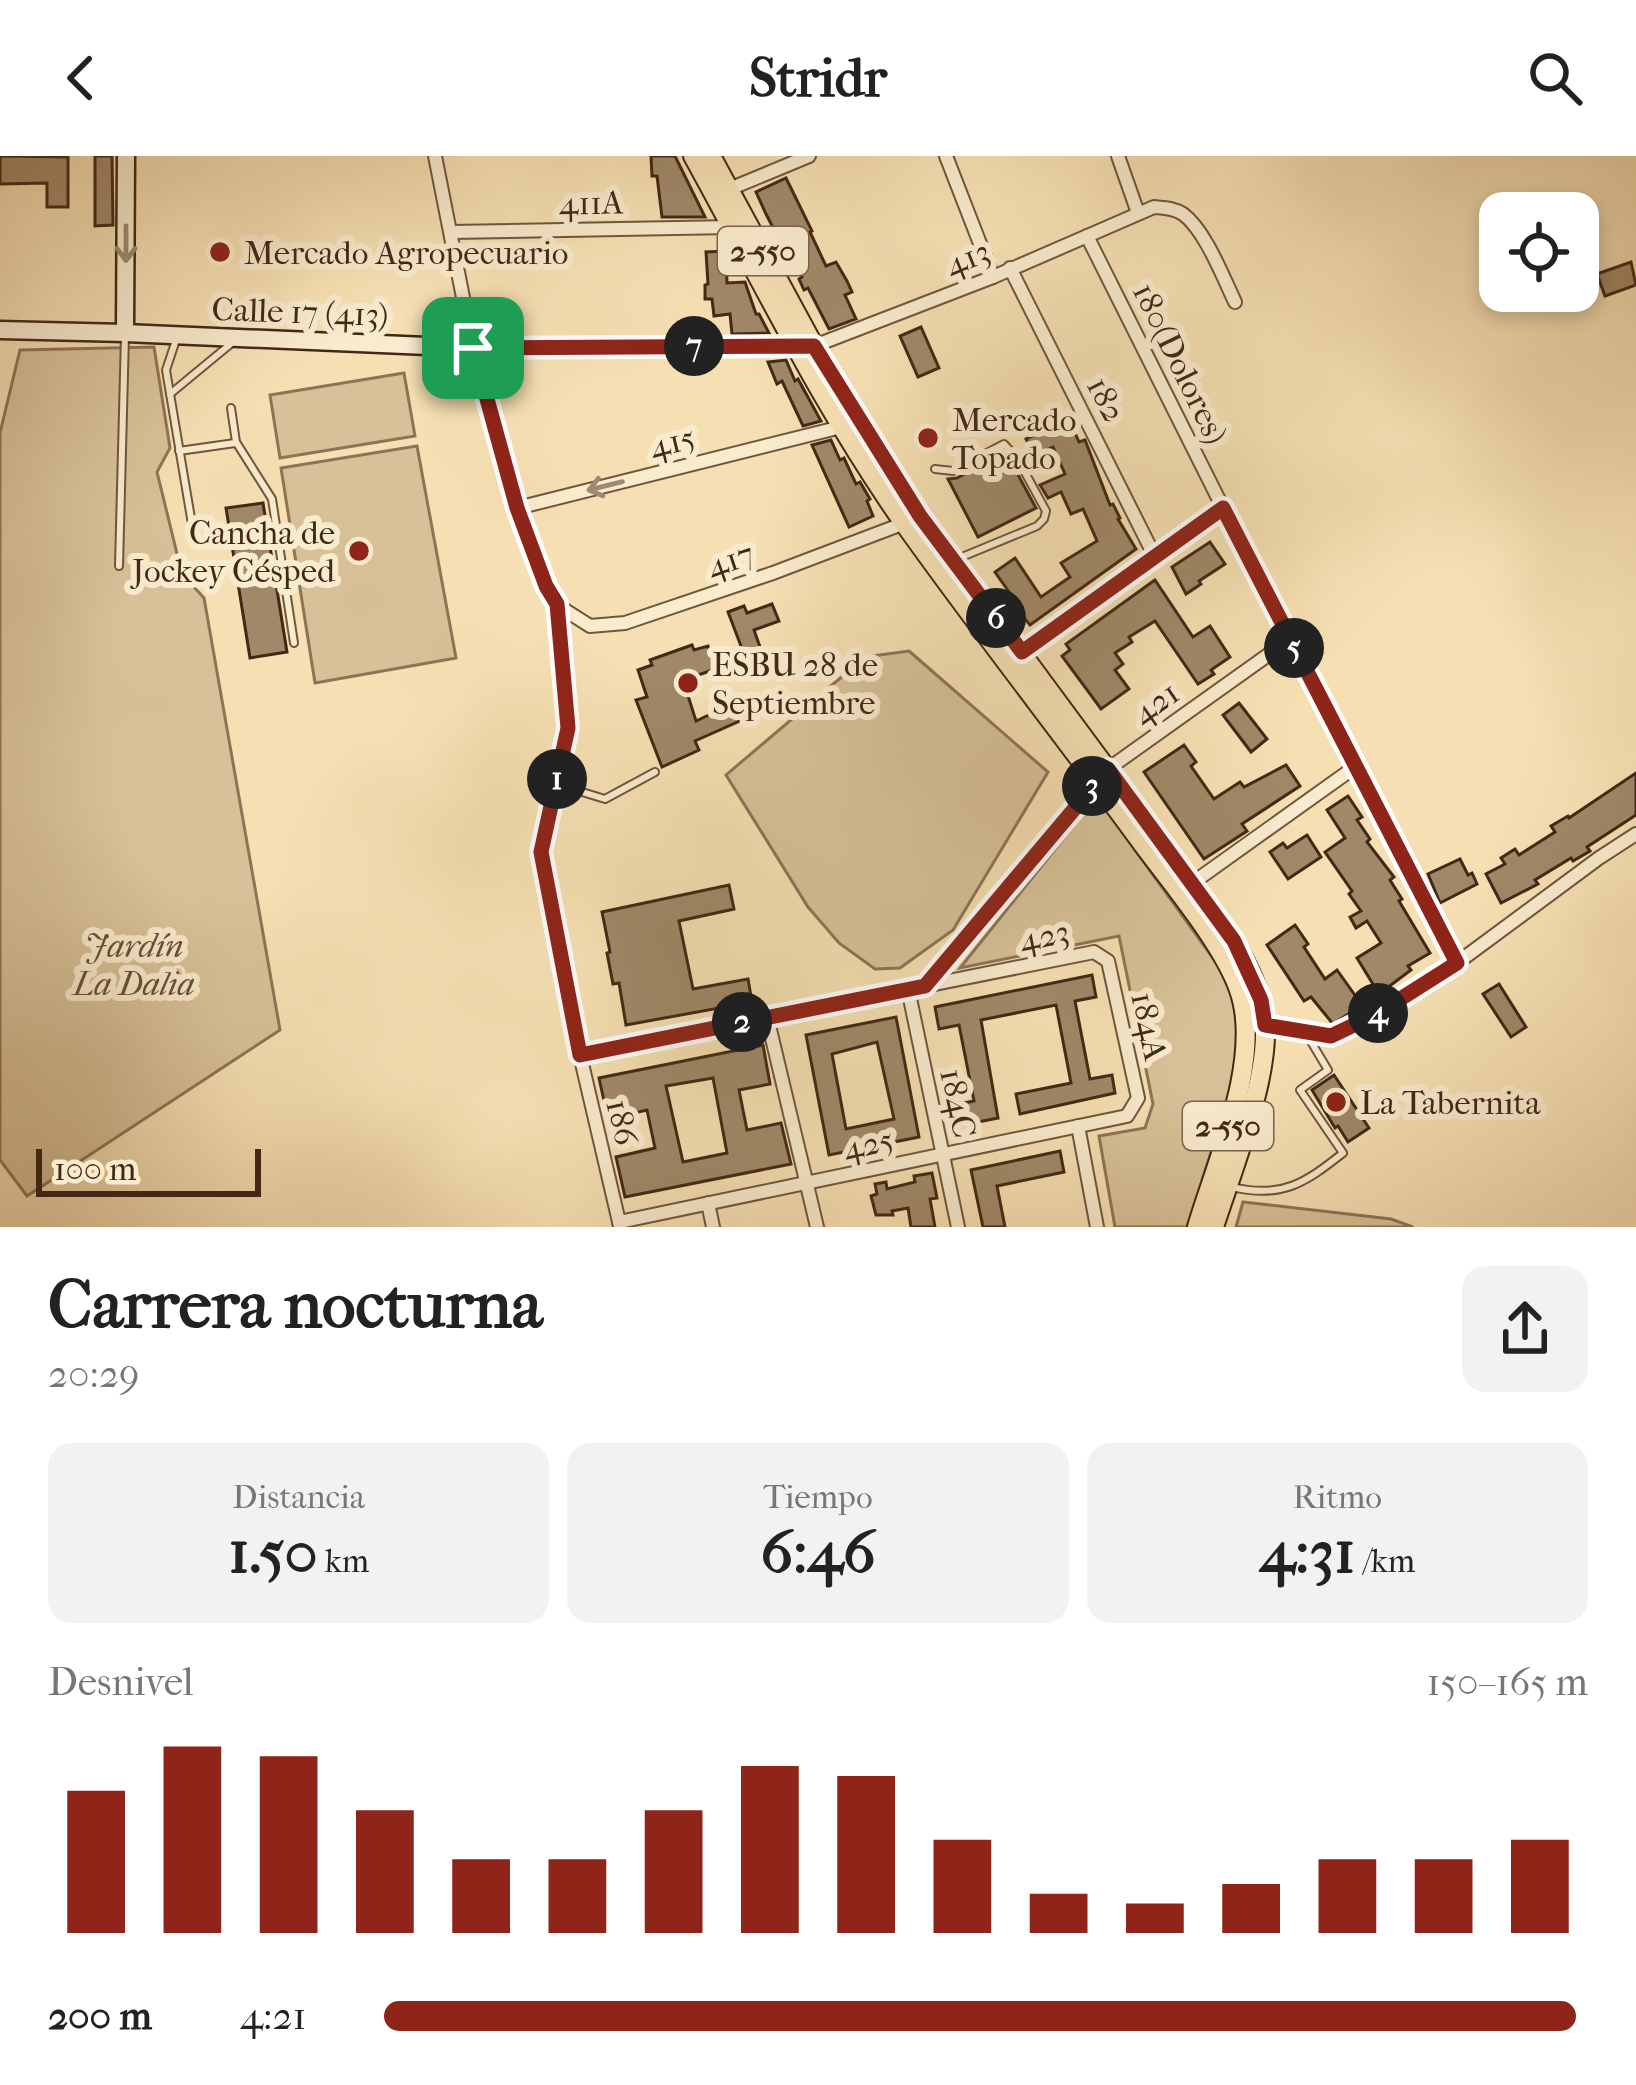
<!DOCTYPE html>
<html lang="es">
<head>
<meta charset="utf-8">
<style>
  :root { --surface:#fff; --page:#f2f2f2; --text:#222; --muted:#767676; --accent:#8f2418 }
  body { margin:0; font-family:"IM FELL French Canon",serif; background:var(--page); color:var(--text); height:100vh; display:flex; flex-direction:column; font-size:45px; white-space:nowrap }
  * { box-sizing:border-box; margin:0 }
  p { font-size:39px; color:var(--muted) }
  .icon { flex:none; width:66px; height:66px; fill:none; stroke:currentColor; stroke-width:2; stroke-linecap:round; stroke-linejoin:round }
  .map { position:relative; height:1071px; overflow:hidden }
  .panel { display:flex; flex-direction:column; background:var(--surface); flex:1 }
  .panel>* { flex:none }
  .tools { position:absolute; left:1479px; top:36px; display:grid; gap:24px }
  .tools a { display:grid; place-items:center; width:120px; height:120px; border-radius:24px; background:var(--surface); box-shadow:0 6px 18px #0003; font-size:60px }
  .scale { position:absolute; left:36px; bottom:30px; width:225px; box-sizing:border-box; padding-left:12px; border:6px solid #432816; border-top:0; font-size:33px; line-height:42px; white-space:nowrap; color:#432816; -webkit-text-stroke:9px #f9ebce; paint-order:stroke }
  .pin { position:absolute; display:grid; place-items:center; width:102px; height:102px; color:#fff; margin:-51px; border-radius:24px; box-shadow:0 6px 18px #0006 }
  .km { position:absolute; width:60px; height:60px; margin:-30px; border-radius:50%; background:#222; color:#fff; font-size:33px; line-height:60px; text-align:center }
  .round { display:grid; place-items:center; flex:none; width:126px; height:126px; border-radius:24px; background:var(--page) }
  .summary { display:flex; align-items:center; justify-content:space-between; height:204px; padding:0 48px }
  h1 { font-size:66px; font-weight:700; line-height:90px }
  .stats { display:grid; grid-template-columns:repeat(3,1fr); gap:18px; height:204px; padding:12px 48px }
  .stats div { display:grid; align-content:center; border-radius:24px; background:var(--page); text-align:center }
  .stats b { font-size:60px; font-weight:700 }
  .stats small { font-size:33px; font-weight:400 }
  .stats p { font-size:33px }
  .chart { height:336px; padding:24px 48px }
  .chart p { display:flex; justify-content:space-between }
  .chart svg { width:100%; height:216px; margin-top:12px; stroke:var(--accent); stroke-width:6 }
  ul { padding:0 48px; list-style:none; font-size:39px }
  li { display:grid; grid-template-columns:192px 144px 1fr; align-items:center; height:90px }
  li i { height:30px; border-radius:15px; background:var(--accent) }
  header { display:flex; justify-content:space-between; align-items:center; height:156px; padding:0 48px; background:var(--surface); font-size:54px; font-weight:700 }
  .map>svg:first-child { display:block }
  .green { fill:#d8c198; stroke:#8e7457; stroke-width:3 }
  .building { fill:#a08868; stroke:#432816; stroke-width:3; fill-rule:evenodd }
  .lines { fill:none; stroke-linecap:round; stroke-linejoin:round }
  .lane-casing { stroke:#70563d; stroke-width:10 }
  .street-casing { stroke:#70563d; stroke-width:16 }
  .secondary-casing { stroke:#432816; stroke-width:21 }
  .primary-casing { stroke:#432816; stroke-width:22 }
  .lane { stroke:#f9ebce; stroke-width:6 }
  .street { stroke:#f9ebce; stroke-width:12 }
  .secondary { stroke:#f9ebce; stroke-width:16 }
  .primary { stroke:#f6e0b3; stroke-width:18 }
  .oneway { stroke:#9e8a72 }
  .route-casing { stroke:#fff; stroke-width:24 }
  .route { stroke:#8f2418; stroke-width:15 }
  .poi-dot { fill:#8f2418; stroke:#f9ebce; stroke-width:4.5 }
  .labels { text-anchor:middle; stroke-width:12; stroke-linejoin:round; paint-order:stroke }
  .shield { fill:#f9ebce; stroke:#7a624d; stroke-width:3 }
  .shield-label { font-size:30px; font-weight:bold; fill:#432816 }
  .street-label { font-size:33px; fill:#432816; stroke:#f9ebce }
  .poi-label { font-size:33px; fill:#432816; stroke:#f9ebce; text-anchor:start }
  .park-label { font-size:33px; font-style:italic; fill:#684e36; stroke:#f9ebce }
</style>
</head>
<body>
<header><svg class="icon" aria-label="back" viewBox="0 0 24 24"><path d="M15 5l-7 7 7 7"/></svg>Stridr<svg class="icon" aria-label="search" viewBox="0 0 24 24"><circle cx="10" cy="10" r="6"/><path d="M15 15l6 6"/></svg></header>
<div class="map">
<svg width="1636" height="1071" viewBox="0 0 1636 1071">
  <rect width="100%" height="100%" fill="#f6e0b3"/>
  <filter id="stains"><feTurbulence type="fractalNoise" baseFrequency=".00167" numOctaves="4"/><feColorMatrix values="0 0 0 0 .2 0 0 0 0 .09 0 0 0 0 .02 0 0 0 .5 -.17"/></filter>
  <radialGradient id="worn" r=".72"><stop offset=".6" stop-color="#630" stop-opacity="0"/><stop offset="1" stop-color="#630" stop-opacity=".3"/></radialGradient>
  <g class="green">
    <path d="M154,191L170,292L157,316L182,418L204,442L280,874L27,1040L0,1004V277L20,194Z"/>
    <path d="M404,217L415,280L280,302L270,239Z"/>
    <path d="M417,290L456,502L315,527L281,312Z"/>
    <path d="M909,495L1048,616L953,774L900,812L875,813L839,787L808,751L726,619L865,501Z"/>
    <path d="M1097,641L1223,816L1237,853L1239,910L1187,1071H1115L1099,980L1145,972L1153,948L1119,780L960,812Z"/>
    <path d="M1243,1046L1391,1063L1413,1071H1236Z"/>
  </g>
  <g class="building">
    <path d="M0,0L68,1V51H47V27L0,28Z"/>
    <path d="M95,0H112L113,69L95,70Z"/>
    <path d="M651,0H675L705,61H662L657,20H652Z"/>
    <path d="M786,22L812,75L810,76L826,110L836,106L847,125L852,136L845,139L856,163L829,173L808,132L804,134L799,123L802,121L786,87L782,89L766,58L756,36Z"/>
    <path d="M726,95L727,127L745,126L756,158H759L769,177L732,178L730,158L714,160L712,143H705V129L708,128L706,96Z"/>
    <path d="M1631,106L1636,129L1605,140L1597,118Z"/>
    <path d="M921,171L939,212L918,221L900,180Z"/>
    <path d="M786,204L795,225L798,223L821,265L803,270L782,225L777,228L768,206Z"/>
    <path d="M1069,263L1079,286L1085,284L1110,349L1113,348L1120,362L1118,363L1136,393L1030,469L1005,439L1009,436L995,416L1015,402L1041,441L1070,421L1061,407L1097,385L1083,353L1071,358L1061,336L1048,342L1040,329L1065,318L1053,291L1034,300L1026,283Z"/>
    <path d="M831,284L840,304L844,302L856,328L860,326L870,343L867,345L873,360L849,371L812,289Z"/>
    <path d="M1001,298L1007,308L1011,306L1036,352L978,381L948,323L957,322Z"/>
    <path d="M263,347L287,496L250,502L226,352Z"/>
    <path d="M1210,386L1225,408L1199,425L1201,428L1186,438L1172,411Z"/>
    <path d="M1155,424L1193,481L1210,470L1230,501L1211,514L1214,518L1198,528L1155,465L1129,481L1132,486L1115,497L1123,508L1115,514L1129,533L1101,553L1062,500L1070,494L1066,488Z"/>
    <path d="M772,448L779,465L754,474L760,491L744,498L728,456L744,450L747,457Z"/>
    <path d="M692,489L694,494L708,490L716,513L683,524L696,565L743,543L751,560L695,585L699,594L662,611L636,544L647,541L638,514L652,509L650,504Z"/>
    <path d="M1239,547L1267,583L1251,596L1223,559Z"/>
    <path d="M1184,589L1196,606L1191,610L1214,643L1240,626L1244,631L1286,609L1300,630L1242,668L1247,675L1204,703L1144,616Z"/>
    <path d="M1636,617V659L1587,691L1590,695L1573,705L1571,702L1535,724L1538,728L1501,747L1486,718L1505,708L1501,702L1515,693L1519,699L1555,676L1551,670L1568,660L1569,662Z"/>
    <path d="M1348,640L1362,661L1357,664L1370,683L1367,686L1394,721L1390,724L1402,743L1399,745L1430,797L1408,810L1411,814L1379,838L1357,802L1381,787L1367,765L1356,772L1350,761L1361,755L1349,738L1352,735L1325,696L1345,682L1327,654Z"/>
    <path d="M1307,679L1321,701L1288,723L1270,696L1283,687L1287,692Z"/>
    <path d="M1460,703L1468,719L1472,717L1477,728L1440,747L1428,718Z"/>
    <path d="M729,729L734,753L679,765L693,833L748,823L752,846L626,869L619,827L613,828L607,797L610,796L602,756Z"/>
    <path d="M1295,769L1308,788L1304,791L1325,823L1337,814L1362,849L1333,868L1311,841L1304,845L1267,789Z"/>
    <path d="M1092,819L1096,841L1075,845L1090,923L1112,919L1115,937L1020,958L1016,938L1071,927L1056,849L981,864L998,962L958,970L954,949L974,945L959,869L939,873L935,851Z"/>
    <path d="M1499,828L1526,871L1511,881L1483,838Z"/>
    <path d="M896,861L919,981L829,999L806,879ZM877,886L894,963L846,973L832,898Z"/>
    <path d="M763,889L770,928L739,934L747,974L781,967L791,1008L625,1041L616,1001L655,992L647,954L608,963L599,922ZM713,922L727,997L683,1006L666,930Z"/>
    <path d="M1334,919L1369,972L1348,986L1338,970L1335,972L1312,934Z"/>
    <path d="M1060,995L1064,1016L997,1030L1005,1071H983L971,1014Z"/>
    <path d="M932,1017L937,1042L930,1043L935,1071H911L908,1052L892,1055L893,1059H876L871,1040L877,1038L875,1028L886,1026L887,1033L915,1026L914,1020Z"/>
  </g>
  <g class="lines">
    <g class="lane-casing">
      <g id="lane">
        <path d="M176,184L166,214L193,374"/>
        <path d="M170,238L233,186"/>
        <path d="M231,252L236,286L272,343L294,487"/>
        <path d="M179,295L235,287"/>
        <path d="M935,313L953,315L1004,288L1017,302L1046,355L1044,363L1037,370L957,403"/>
        <path d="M119,410L125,179"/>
        <path d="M556,628L605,643L655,616"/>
        <path d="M1232,1031C1282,1043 1305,1027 1343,997L1300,934L1328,914L1307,879"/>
      </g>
    </g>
    <g class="street-casing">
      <g id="street">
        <path d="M435,0L473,192L517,352L546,430L557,449L568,572L541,696L580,899L620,1070"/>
        <path d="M946,0L993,121"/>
        <path d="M1118,0L1138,57"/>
        <path d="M727,34L809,0"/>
        <path d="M451,76L732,71"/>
        <path d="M1087,80L1289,484L1457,807"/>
        <path d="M1010,112L1154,399"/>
        <path d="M814,190L993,121L1154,51C1164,52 1174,52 1183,58C1205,74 1223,121 1235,146"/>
        <path d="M517,352L841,271"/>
        <path d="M557,449L590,470L625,467L773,417L910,365"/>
        <path d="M1019,498L1223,352"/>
        <path d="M1191,728L1355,611"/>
        <path d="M925,830L1108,613L1289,484"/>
        <path d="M908,833L958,1071"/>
        <path d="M767,861L817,1071"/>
        <path d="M1245,867L1331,880L1375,859L1457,807L1599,702L1636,678"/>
        <path d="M580,899L1094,796L1108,805L1138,942L1127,960L619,1066"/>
        <path d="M1078,970L1097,1071"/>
        <path d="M708,1047L713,1071"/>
      </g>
    </g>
    <g class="secondary-casing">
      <g id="secondary">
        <path d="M0,174L125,177L473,192L803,190"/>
        <path d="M125,177L126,0"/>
      </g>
    </g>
    <g class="primary-casing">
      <g id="primary">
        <path d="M693,0C762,125 823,253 906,370C983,478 1066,583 1144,690C1173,729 1224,790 1239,834C1263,901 1217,1004 1197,1071"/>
        <path d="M711,0L814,190L920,360L1234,785C1248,810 1261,835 1264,863C1272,917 1231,1017 1214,1071"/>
      </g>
    </g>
    <use href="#lane" class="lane"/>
    <use href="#street" class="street"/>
    <use href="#secondary" class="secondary"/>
    <use href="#primary" class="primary"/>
  </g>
  <defs><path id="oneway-shaft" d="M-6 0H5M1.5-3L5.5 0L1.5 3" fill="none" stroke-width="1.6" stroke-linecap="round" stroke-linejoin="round" transform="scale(3)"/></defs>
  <g class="oneway">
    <use href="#oneway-shaft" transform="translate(126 88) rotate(90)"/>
    <use href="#oneway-shaft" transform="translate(605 330) rotate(166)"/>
  </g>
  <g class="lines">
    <g class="route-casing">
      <path id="route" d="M814,190L920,360L1022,496L1223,352L1457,807L1375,859L1331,880L1265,869L1261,844L1234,785L1108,613L925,830L580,899L541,696L568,572L557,448L546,430L517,352L473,192Z"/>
    </g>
    <use href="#route" class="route"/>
  </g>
  <g class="poi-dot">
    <circle cx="220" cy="96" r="12"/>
    <circle cx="928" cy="282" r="12"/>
    <circle cx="359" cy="395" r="12"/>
    <circle cx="688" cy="527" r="12"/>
    <circle cx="1336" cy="946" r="12"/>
  </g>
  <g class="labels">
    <g class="shield">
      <rect x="718" y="71" width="90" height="48" rx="9"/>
      <rect x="1183" y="946" width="90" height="48" rx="9"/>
    </g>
    <g class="shield-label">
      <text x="763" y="105">2-550</text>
      <text x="1228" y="980">2-550</text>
    </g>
    <g class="street-label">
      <text transform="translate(591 46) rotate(-1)" y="12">411A</text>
      <text transform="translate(967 101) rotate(-22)" y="12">413</text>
      <text transform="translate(300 155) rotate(2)" y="12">Calle 17 (413)</text>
      <text transform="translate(1181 207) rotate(64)" y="12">180(Dolores)</text>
      <text transform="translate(1107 243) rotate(63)" y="12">182</text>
      <text transform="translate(672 285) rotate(-14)" y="12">415</text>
      <text transform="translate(730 403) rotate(-19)" y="12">417</text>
      <text transform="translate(1155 546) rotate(-35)" y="12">421</text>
      <text transform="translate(1044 779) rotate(-11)" y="12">423</text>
      <text transform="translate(1150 870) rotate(78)" y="12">184A</text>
      <text transform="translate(959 947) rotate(78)" y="12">184C</text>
      <text transform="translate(623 966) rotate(77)" y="12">186</text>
      <text transform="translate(868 987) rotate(-12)" y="12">425</text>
    </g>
    <g class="poi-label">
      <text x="244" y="108">Mercado Agropecuario</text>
      <text x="952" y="275">Mercado<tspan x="952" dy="38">Topado</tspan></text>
      <text x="335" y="388" text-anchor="end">Cancha de<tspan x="335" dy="38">Jockey Césped</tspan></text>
      <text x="712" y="520">ESBU 28 de<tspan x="712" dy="38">Septiembre</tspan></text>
      <text x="1360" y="958">La Tabernita</text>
    </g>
    <g class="park-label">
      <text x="134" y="801">Jardín<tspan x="134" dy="38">La Dalia</tspan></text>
    </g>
  </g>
  <rect width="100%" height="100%" filter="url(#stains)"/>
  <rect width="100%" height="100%" fill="url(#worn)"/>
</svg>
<div class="tools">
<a><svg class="icon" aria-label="locate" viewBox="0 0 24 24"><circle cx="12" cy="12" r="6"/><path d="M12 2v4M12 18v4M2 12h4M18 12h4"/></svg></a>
</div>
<div class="scale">100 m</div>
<div class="pin" style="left:473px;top:192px;background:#1e9e55"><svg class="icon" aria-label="arrive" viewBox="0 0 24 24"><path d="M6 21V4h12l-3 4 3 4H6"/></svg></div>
<b class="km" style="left:557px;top:623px">1</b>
<b class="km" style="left:742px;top:866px">2</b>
<b class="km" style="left:1092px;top:630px">3</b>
<b class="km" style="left:1378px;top:857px">4</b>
<b class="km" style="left:1294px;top:492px">5</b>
<b class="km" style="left:996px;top:462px">6</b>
<b class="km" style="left:694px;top:190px">7</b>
</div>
<section class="panel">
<div class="summary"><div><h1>Carrera nocturna</h1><p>20:29</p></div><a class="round"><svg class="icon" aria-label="share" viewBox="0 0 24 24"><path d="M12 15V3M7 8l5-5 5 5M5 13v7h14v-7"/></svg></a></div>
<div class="stats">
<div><p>Distancia</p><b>1.50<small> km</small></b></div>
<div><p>Tiempo</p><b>6:46</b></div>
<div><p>Ritmo</p><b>4:31<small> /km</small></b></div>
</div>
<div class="chart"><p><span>Desnivel</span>150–165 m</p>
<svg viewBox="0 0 160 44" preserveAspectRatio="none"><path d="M5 44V15M15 44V6M25 44V8M35 44V19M45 44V29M55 44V29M65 44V19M75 44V10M85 44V12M95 44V25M105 44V36M115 44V38M125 44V34M135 44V29M145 44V29M155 44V25"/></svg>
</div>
<ul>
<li><b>200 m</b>4:21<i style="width:99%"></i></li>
</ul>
</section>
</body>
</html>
